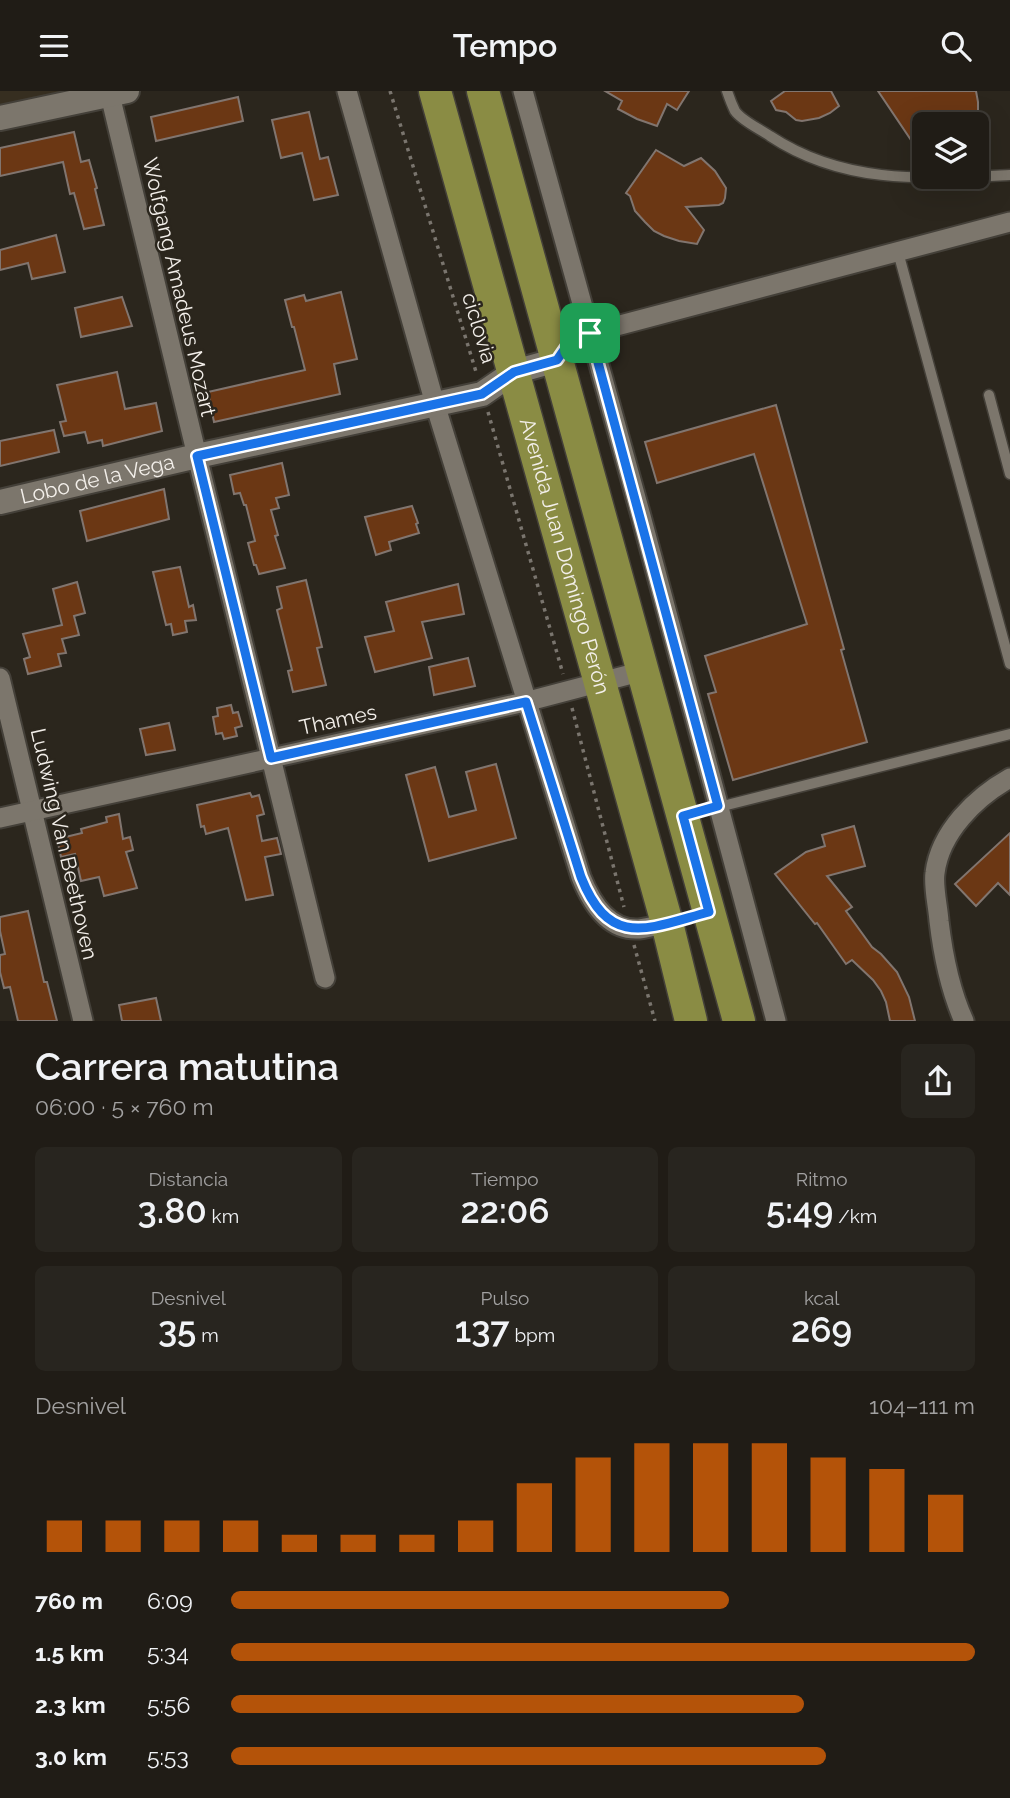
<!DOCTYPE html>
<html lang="es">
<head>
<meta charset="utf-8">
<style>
  :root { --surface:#201c16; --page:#28251f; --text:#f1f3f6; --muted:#a2a1a1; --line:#3d3a35; --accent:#b45309 }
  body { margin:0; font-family:Raleway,sans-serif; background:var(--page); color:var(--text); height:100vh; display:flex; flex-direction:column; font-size:26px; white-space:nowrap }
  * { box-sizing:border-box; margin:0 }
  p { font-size:23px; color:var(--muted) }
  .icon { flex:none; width:38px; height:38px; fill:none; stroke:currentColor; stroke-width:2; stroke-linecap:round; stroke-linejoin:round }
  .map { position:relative; height:930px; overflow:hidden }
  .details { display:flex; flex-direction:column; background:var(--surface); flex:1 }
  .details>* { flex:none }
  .fabs { position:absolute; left:912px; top:21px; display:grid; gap:14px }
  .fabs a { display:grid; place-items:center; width:77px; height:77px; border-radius:10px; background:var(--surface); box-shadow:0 7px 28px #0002,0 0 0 2px var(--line); font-size:35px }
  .pin { position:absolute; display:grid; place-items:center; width:60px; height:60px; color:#fff; margin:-30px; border-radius:14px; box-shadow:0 4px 10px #0006 }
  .round { display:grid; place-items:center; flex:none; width:74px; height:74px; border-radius:10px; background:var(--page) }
  .summary { display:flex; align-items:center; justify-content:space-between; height:119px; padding:0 35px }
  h1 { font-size:38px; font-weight:600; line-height:52px }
  .stats { display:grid; grid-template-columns:repeat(3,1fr); gap:10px; height:119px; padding:7px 35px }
  .stats div { display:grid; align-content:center; border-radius:10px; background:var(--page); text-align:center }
  .stats b { font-size:35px; font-weight:600 }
  .stats small { font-size:19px; font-weight:400 }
  .stats p { font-size:19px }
  .chart { height:196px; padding:14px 35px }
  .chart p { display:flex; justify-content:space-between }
  .chart svg { width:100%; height:126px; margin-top:7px; stroke:var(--accent); stroke-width:6 }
  ul { padding:0 35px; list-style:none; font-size:23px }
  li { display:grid; grid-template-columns:112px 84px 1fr; align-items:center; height:52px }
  li i { height:18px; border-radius:9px; background:var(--accent) }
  header { display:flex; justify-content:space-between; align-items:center; height:91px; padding:0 35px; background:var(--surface); font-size:32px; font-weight:600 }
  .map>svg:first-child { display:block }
  .built { fill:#362e20 }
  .building { fill:#6b3714; stroke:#81756f; stroke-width:2 }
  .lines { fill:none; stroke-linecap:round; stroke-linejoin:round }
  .service-casing { stroke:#444039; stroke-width:13 }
  .minor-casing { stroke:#444039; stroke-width:23 }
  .tertiary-casing { stroke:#444039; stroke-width:28 }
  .primary-casing { stroke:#444039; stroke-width:35 }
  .path { stroke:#7a756e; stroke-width:3.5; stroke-dasharray:3.5 5; stroke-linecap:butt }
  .service { stroke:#7c766c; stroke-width:10 }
  .minor { stroke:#7c766c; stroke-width:19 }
  .tertiary { stroke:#7c766c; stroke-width:24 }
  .primary { stroke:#8a8c44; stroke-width:32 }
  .route-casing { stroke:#fff; stroke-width:14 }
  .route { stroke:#1a73e8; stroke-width:9 }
  .labels { text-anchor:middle; stroke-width:5; stroke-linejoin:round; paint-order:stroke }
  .street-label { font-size:21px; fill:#f3efea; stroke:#2b261d }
</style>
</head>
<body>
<header><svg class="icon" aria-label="menu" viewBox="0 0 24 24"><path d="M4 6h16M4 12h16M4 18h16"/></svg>Tempo<svg class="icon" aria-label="search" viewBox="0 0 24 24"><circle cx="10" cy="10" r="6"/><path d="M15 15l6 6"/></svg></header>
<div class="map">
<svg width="1010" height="930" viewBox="0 0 1010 930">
  <rect width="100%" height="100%" fill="#2b261d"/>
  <path class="built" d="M0,0H126L0,28Z"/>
  <g class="building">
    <path d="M605,0H689L677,19L667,13L657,35L637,28L618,18L622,10Z"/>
    <path d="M785,0H831L839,15L830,22L819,27L802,30L796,29L786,21L776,19L771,10Z"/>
    <path d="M878,0H976L978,11V24L967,33H924V53L913,52Z"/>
    <path d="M238,6L243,30L156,50L151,26Z"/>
    <path d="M309,21L320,68L328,66L338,104L314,109L302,62L281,67L272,29Z"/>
    <path d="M74,41L81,71L89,69L97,97L95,98L104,134L84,138L74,102L70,103L63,71L0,85V57Z"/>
    <path d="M656,59L684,75L701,67L715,80L726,97L725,107L723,112L719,114L686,116L704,139L697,153L679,150L664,145L654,140L645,131L635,120L630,105L626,102Z"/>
    <path d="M56,144L65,181L32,188L28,172L0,179V159Z"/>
    <path d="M341,201L357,268L334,273L340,303L214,331L208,301L305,279L294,236H292L285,209L304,204L306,210Z"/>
    <path d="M122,206L132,235L81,246L75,217Z"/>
    <path d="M117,281L125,318L156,312L162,340L103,355L102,349L88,352L85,341L64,345L60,331L66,330L57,294Z"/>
    <path d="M776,314L844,558L841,559L867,651L733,689L708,603L716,601L705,565L807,533L754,363L657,392L645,351Z"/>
    <path d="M54,339L59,361L0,375V350Z"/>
    <path d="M282,372L289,404L276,407L279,417L271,419L278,444L275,445L285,477L259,483L256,474H254L248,452L255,450L246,414H244L240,402L234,403L230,384Z"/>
    <path d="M164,398L169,428L87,450L80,420Z"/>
    <path d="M412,415L418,432L416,433L419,442L389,451L391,459L376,464L365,426Z"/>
    <path d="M180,476L189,516L193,514L196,529L185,530L187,541L173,544L171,533L166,534L153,481Z"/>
    <path d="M306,489L322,556L317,557L326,594L293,601L288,580L292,579L277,519L282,517L277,496Z"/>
    <path d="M77,491L85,522L74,525L79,544L62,548L66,562L58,563L61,575L28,583L24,568L30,566L23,543L62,534L53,498Z"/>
    <path d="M458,493L464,523L422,531L432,567L375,581L365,546L394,540L386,511Z"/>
    <path d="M468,567L475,595L434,604L429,576Z"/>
    <path d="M231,614L233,622L238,621L242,635L235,637L237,645L224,648L222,642L216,643L213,626L218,625L217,617Z"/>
    <path d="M169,632L175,659L146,664L140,638Z"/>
    <path d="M496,673L516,747L429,770L406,684L435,676L449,726L476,719L466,681Z"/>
    <path d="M250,702L252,706L259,704L264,723L257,725L262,750L277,747L281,763L265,766L273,804L246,809L228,737L206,743L204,735L201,736L197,714Z"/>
    <path d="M119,723L123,748L130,746L133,759L126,761L137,797L104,805L99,786L81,790L75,763L61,766L57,748L82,742L81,738L107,731L106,726Z"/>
    <path d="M854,735L865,775L827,785L852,816L846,820L872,856L881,863L897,881L909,906L915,930H890L886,911L881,900L873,889L852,869L846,873L817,832L815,833L775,783L806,761L825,755L822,744Z"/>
    <path d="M1010,742V804L998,792L976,815L955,793Z"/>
    <path d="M28,820L44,891H47L57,930H18L10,896L4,897L0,881V864L5,863L0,840V826Z"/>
    <path d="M156,907L161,930H122L119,914Z"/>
  </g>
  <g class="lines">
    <g class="service-casing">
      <g id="service">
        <path d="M727,0C729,6 732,14 735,20C742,30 760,38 770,45C844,94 925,88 1010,84"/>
        <path d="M898,161L1010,573"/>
        <path d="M989,304L1010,383"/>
        <path d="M687,724L1010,643"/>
      </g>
    </g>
    <g class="minor-casing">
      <g id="minor">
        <path d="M347,0L435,313L581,786C591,811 608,840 639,838C648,837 658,834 667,832"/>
        <path d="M523,0L641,425L776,930"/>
        <path d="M110,4L197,365L325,887"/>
        <path d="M557,269L568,253L590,242L1010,131"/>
        <path d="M0,587L83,930"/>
        <path d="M0,727L525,611L643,580"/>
        <path d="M964,930C950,899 943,864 939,830C938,816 933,795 935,782C940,741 976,706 1010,687"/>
      </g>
    </g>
    <g class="tertiary-casing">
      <g id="tertiary">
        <path d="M0,27L127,0"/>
        <path id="s1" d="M0,411L197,365L482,303L514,281L557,269"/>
      </g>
    </g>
    <g class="primary-casing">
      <g id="primary">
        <path id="s2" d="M435,0L667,832L691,930"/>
        <path d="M483,0L739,930"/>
      </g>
    </g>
    <g class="path">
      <path d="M390,0L477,284"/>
      <path d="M488,321L563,583"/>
      <path d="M572,617L624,816"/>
      <path d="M634,854L655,930"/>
    </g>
    <use href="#service" class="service"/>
    <use href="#minor" class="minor"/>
    <use href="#tertiary" class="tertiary"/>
    <use href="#primary" class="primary"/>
  </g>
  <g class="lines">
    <g class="route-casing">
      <path id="route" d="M590,242L718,715L683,725L709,821C649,837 610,859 581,786L526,611L271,667L197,365L482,303L514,281L557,269L568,253Z"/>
    </g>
    <use href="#route" class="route"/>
  </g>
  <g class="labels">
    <g class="street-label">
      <text transform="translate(179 196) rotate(77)" y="7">Wolfgang Amadeus Mozart</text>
      <text transform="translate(479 237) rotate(73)" y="7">ciclovia</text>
      <text dy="7" stroke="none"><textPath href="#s1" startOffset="100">Lobo de la Vega</textPath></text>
      <text dy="7" stroke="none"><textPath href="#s2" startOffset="483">Avenida Juan Domingo Perón</textPath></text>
      <text transform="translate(338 629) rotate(-12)" y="7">Thames</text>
      <text transform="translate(64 753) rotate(77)" y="7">Ludwing Van Beethoven</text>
    </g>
  </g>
</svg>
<div class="fabs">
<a><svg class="icon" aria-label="layers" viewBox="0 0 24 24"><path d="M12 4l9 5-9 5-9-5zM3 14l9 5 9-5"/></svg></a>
</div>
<div class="pin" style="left:590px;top:242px;background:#1e9e55"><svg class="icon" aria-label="arrive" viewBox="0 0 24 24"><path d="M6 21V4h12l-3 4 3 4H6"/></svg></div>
</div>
<section class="details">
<div class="summary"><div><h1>Carrera matutina</h1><p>06:00 · 5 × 760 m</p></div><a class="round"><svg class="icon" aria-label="share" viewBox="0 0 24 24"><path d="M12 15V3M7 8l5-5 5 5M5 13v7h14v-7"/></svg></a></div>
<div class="stats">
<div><p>Distancia</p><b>3.80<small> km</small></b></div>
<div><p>Tiempo</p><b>22:06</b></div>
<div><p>Ritmo</p><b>5:49<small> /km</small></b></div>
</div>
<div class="stats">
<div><p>Desnivel</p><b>35<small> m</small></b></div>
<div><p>Pulso</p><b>137<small> bpm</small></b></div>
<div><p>kcal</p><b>269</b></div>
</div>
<div class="chart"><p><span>Desnivel</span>104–111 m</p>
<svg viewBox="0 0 160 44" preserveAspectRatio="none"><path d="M5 44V33M15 44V33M25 44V33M35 44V33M45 44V38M55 44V38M65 44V38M75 44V33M85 44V20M95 44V11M105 44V6M115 44V6M125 44V6M135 44V11M145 44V15M155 44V24"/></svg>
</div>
<ul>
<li><b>760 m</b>6:09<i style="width:67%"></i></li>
<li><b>1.5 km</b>5:34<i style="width:100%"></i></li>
<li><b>2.3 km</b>5:56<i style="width:77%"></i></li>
<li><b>3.0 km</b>5:53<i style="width:80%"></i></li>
</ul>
</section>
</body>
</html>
